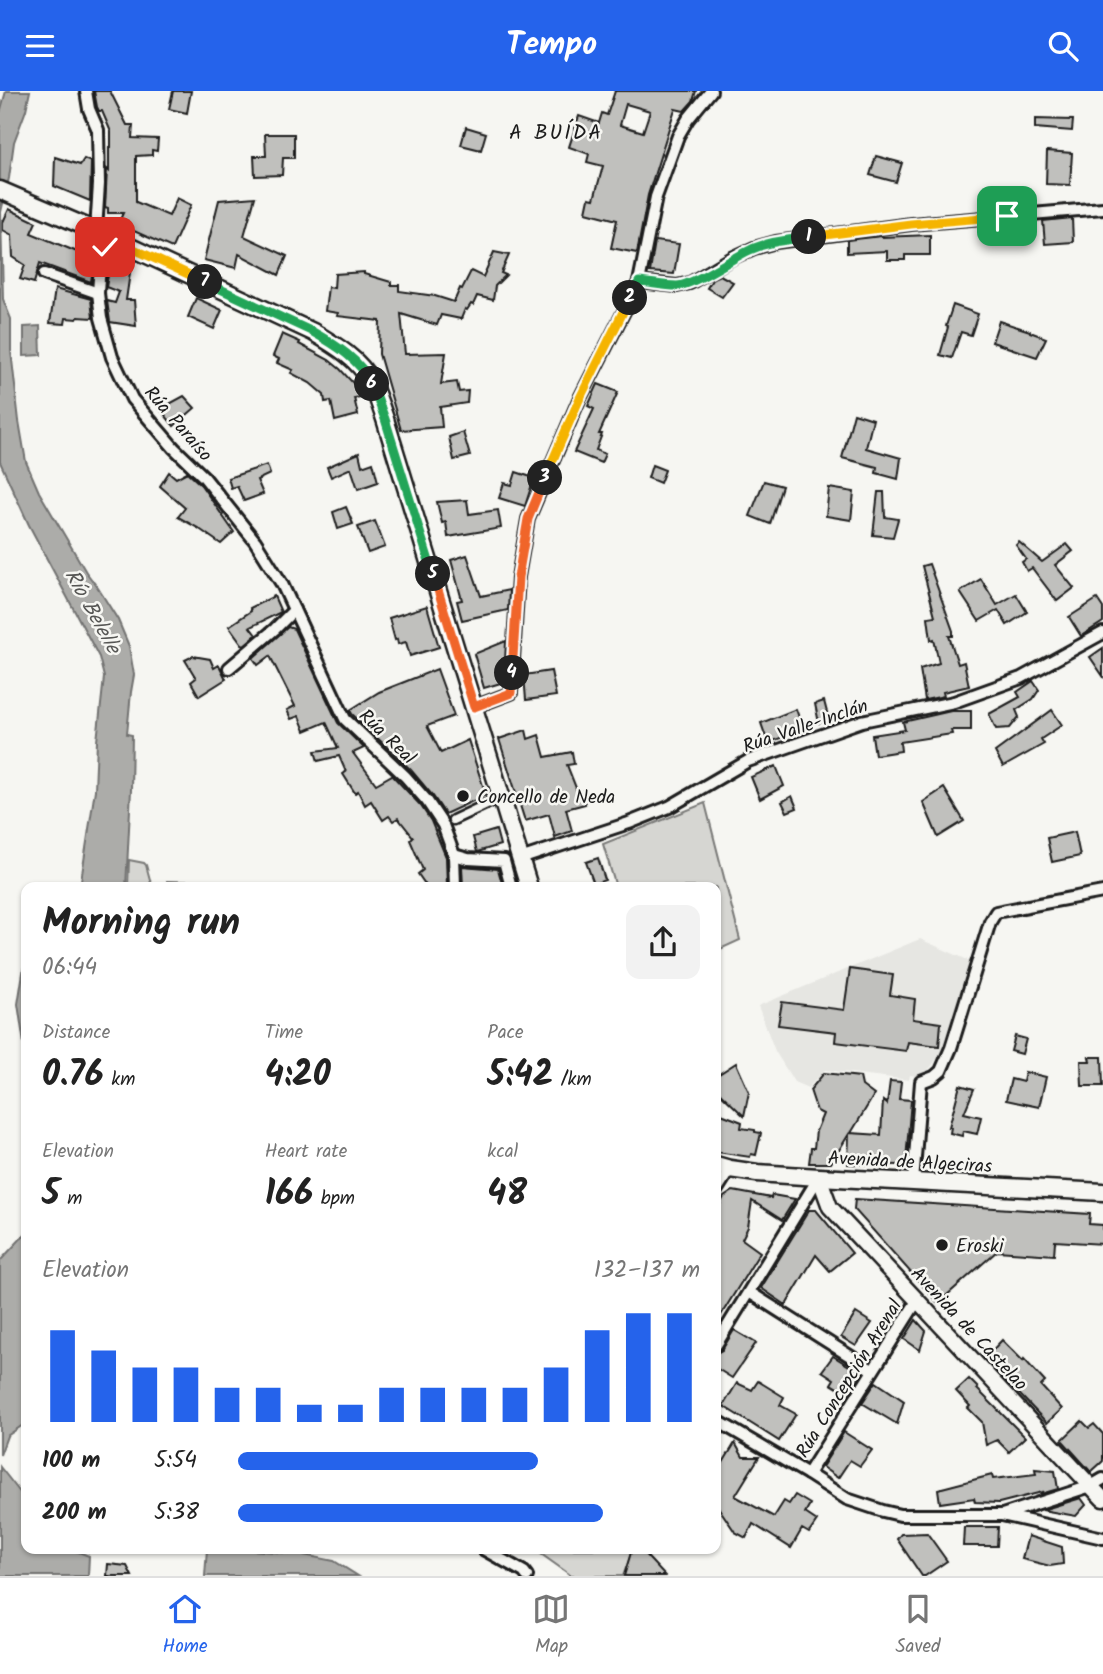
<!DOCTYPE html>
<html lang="en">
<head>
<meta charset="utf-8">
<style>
  :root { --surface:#fff; --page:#f2f2f2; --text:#222; --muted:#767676; --line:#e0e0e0; --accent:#2563eb }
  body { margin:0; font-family:Kalam,sans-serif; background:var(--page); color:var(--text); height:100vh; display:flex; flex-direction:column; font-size:26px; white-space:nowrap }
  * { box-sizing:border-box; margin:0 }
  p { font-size:23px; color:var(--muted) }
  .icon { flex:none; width:38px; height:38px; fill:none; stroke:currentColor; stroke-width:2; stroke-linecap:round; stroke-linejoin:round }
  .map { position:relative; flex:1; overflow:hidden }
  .sheet { position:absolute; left:21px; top:791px; width:700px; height:672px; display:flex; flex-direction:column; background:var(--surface); border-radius:14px; box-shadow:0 2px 5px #0004 }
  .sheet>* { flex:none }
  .pin { position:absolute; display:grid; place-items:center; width:60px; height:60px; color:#fff; margin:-30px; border-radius:14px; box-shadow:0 4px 10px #0006 }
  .km { position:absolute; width:35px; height:35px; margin:-18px; border-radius:50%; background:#222; color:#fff; font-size:19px; line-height:35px; text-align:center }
  .round { display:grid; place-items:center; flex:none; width:74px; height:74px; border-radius:14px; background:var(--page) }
  .overview { display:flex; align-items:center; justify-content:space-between; height:119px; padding:0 21px }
  h1 { font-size:38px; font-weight:700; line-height:52px }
  .stats { display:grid; grid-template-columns:repeat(3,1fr); gap:10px; height:119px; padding:7px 21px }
  .stats div { display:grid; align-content:center }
  .stats b { font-size:35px; font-weight:700 }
  .stats small { font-size:19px; font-weight:400 }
  .stats p { font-size:19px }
  .chart { height:196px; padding:14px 21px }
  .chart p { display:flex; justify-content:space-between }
  .chart svg { width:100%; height:126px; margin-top:7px; stroke:var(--accent); stroke-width:6 }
  ul { padding:0 21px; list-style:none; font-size:23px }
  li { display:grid; grid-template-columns:112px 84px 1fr; align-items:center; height:52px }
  li i { height:18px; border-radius:9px; background:var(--accent) }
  header { display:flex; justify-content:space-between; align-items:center; height:91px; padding:0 21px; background:var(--accent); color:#fff; font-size:32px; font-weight:700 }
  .dock { display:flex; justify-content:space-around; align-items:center; height:98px; border-top:2px solid var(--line); background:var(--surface); font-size:19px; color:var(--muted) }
  .dock a { display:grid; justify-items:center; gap:4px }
  .dock .selected { color:var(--accent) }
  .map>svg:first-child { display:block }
  .built { fill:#e6e6e2 }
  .green { fill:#d6d6d2; stroke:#797977; stroke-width:2 }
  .water { fill:#acaca9; stroke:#727271; stroke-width:2 }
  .building { fill:#c0c0bd; stroke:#1c1c1c; stroke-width:2; fill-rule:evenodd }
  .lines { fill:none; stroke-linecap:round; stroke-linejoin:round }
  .pedestrian-casing { stroke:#1c1c1c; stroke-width:13 }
  .minor-casing { stroke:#1c1c1c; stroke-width:16 }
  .tertiary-casing { stroke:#1c1c1c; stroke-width:19 }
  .secondary-casing { stroke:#1c1c1c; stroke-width:21 }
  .pedestrian { stroke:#f6f6f2; stroke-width:8 }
  .minor { stroke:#f6f6f2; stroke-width:10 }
  .tertiary { stroke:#f6f6f2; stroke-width:14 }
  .secondary { stroke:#f6f6f2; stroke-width:16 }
  .split-1-casing { stroke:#fff; stroke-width:14 }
  .split-2-casing { stroke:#fff; stroke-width:14 }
  .split-3-casing { stroke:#fff; stroke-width:14 }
  .split-4-casing { stroke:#fff; stroke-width:14 }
  .split-5-casing { stroke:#fff; stroke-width:14 }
  .split-6-casing { stroke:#fff; stroke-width:14 }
  .split-7-casing { stroke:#fff; stroke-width:14 }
  .split-8-casing { stroke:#fff; stroke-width:14 }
  .split-1 { stroke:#f5b400; stroke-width:9 }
  .split-2 { stroke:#22a559; stroke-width:9 }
  .split-3 { stroke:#f5b400; stroke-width:9 }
  .split-4 { stroke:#f0652b; stroke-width:9 }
  .split-5 { stroke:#f0652b; stroke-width:9 }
  .split-6 { stroke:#22a559; stroke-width:9 }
  .split-7 { stroke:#22a559; stroke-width:9 }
  .split-8 { stroke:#f5b400; stroke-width:9 }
  .poi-dot { fill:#1c1c1c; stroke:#f6f6f2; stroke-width:2.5 }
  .labels { text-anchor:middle; stroke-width:5; stroke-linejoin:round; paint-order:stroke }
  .street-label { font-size:19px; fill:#1c1c1c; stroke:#f6f6f2 }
  .poi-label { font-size:19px; fill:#1c1c1c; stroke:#f6f6f2; text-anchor:start }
  .neighbourhood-label { font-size:21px; letter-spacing:2px; fill:#1c1c1c; stroke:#f6f6f2 }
  .water-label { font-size:21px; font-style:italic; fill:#565654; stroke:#f6f6f2 }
</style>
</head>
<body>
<header><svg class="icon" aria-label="menu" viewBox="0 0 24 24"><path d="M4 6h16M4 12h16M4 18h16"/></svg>Tempo<svg class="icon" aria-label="search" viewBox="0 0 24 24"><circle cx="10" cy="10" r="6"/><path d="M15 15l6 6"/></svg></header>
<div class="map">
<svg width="1103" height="1485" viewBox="0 0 1103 1485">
  <rect width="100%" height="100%" fill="#f6f6f2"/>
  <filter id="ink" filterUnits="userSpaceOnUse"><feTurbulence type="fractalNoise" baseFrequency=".0143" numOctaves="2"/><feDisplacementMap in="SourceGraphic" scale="14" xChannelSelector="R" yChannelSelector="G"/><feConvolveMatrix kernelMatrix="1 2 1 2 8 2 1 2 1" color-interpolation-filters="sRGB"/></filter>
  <g filter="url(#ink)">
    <path class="built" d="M920,848L970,870L950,933L952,936L945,956L931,976L921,986L910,984L909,989L825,979L808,997L794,991L775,960L758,915Z"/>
    <g class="green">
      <path d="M705,712L740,849L716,860V796H616L603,753Z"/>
      <path d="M129,769L144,772L146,774L152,796H128Z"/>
      <path d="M167,790L210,791L209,796H167Z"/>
      <path d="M534,1458H633L623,1485H569V1483Z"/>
    </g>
    <g class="water">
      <path d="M6,0H30L26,19L14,51L9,87L1,121L3,208L11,228V260L19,330L26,371L39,401L86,481L98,497L118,529L129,555L134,584L131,601L127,643L132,644L131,699L126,796H80L95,699L97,650L104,586L99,566L29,434L0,371V22Z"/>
      <path d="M40,235L41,264L24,265V236Z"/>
      <path d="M26,863V966L18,913Z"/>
      <path d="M26,1142V1332L7,1345L0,1364V1170Z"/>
      <path d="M0,1376L26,1409V1458H71L89,1465L88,1485H0Z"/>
      <path d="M207,1458H239L299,1463L334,1470L358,1485H205Z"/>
    </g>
    <g class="building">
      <path d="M94,0H110L127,34H133L132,47L158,48L157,60L152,59V64L136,65V111L169,125L177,107L191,114L172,157L118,133L123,122H108V117L105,116L107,78L109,80V56H111V41L102,20H99L97,16Z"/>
      <path d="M173,0H191L187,22L169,18Z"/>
      <path d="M615,0H696L693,10L684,20L675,18L648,104L637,162L611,157L617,129L586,121L589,107L594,108L603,75L587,71L589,63L569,56L579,25L599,32L602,22L607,24ZM626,13L650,20L643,41L620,34Z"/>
      <path d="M1035,28L1073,29L1072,40L1035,37Z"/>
      <path d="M466,36L486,42L481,59L461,54Z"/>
      <path d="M265,43H294V67H283L282,84L255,85L254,65H266Z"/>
      <path d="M1047,60L1072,62L1070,94L1046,93Z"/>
      <path d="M876,65L902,72L896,91L870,84Z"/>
      <path d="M55,66L80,74L84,68L91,71L90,110L54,95Z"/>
      <path d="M255,106L244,145L287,165L279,184L239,163L236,177L204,169L219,109Z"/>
      <path d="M9,118L36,131L31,142L87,165L89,154H97L91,191L40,172L34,192L20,188L25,174L13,166L12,144L3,139V131Z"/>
      <path d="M1072,127L1073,151L1045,153L1043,130Z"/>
      <path d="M930,144V164H905V169H887V160L847,162V149L882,145V146Z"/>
      <path d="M655,150L679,153L674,183L650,181Z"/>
      <path d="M112,160L132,168L126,209H134L136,235L110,231L107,210L115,212L119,201L106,196Z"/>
      <path d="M494,161L509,164L501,182L506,184L495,195L493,209L477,205L473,214L471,213L467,219L465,218L461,228L441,224L437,234L401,223L405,263L446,262L441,293L457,291L459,301L468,300L467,312L440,316L442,336L401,339L379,263L380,230L337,225L338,222L325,220L328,196L334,197L335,183L364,181V183L391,191V194H399V200L435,205L454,211L460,197L462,198L471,180L483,186Z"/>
      <path d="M720,184L733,191L722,206L707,197L713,187Z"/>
      <path d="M55,198L91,208L93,227L78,226L77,228L66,227L65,233L50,232Z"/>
      <path d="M196,207L222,219L214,238L188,226Z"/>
      <path d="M953,214L978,223L971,244L961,241L952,267L940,264L948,236L946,235Z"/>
      <path d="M999,230L1030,240V241L1046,247L1037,266L992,251Z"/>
      <path d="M282,243L300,251L299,253L329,269L340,278L353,292L361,306L354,307L358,324L335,330L331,310L325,311L324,304L310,292L291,282L293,279L277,272L279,268L273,265Z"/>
      <path d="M598,293L618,301L599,343H602L596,359L605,363L601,372L574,361L594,318L588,315Z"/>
      <path d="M184,305L195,317L174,335L160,318Z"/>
      <path d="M854,322L873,328L866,357L901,367L898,388L876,382L877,376L842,367Z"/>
      <path d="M463,341L470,365L454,369L449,346Z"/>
      <path d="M359,362L362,375L373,371L378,391L358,398L351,377L331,386L327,376Z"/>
      <path d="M267,374L270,383L257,389L263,403L244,410L237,395L231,397L228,387Z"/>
      <path d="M652,374L665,379L660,392L648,387Z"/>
      <path d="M169,381L176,387L187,381L201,394L234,441L221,453L198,437L178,426L185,417L160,395Z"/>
      <path d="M516,381L534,387L525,415L499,407L504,392L512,394Z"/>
      <path d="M764,390L782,395L770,433L750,425Z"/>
      <path d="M829,397L854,401L851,429L826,425Z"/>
      <path d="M878,401H884L885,426L898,428L893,446L873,444Z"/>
      <path d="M467,409L469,423L498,419L501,437L448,446L446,431L442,432L437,411Z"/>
      <path d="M346,416L353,433L338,438L333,421Z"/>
      <path d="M375,430L385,456L368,462L358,436Z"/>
      <path d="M1019,451L1042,471L1067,453L1073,460L1055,474L1074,497L1057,510L1032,477L1027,480L1022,471L1026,468L1016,454Z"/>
      <path d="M467,464L481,505L509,499L508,519L462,529L457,510L462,509L451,469Z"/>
      <path d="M929,473L953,540V545H949L958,573L964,571L969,595L943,601L944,605L925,609L920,578L939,572L934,548L931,549L928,526L935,525L922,475Z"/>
      <path d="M981,488L997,514L1016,503L1027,521L1007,534L998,519L979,530L960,501Z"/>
      <path d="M274,505L281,521L250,536L256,544L244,554L242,553L229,535L251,520L250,517Z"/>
      <path d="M1097,508L1103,517V531L1081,545L1069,526Z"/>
      <path d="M427,515L439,556L410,565L406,551L398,553L397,548L395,549L389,527Z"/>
      <path d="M288,536L294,538L338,632L364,657L353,662L376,693L392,684L421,715L431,730L446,766L447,796H427L418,783L423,779L410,749L413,746L398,727L393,730L389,725L383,729L371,710L365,714L358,700L355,702L343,683L346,681L339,665L318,670L315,660L338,657L326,631L305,640L299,625L291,628L287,619L295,615L270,565L258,574L253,567Z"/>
      <path d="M506,550L504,591L484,597L474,563Z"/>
      <path d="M1103,557V585L1090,566Z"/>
      <path d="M193,565L210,568L214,577L219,574L226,588L199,605L191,591L196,587L185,569Z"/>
      <path d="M437,578L454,625L427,635L441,662L468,649L486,704L445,723L433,705L411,679L352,623L350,619L379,601Z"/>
      <path d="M551,580L556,605L526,609L524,584Z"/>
      <path d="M1033,590L1039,599L1033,608L1016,619L1019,626L1010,637L996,638L989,623L1020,606L1017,601Z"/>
      <path d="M824,610L829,629L819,632L815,613Z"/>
      <path d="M796,618L803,638L768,652L761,632Z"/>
      <path d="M1052,619L1062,634L1041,648L1044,653L1003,676L995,661Z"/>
      <path d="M951,620H971V639H951L952,643L900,651L901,660L875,664L872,644L905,639L903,631Z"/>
      <path d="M526,639L528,648L539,644L545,666L572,661L574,673L567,674L578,702L582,700L585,713L566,718L572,740L555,746L549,723L525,730L499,648Z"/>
      <path d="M776,675L784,695L760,708L751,686Z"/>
      <path d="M944,697L964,730L938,746L923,711Z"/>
      <path d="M792,705L797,717L787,721L782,711Z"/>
      <path d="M496,739L500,754L477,761L473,746Z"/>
      <path d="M1075,741L1080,765L1052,771L1047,747Z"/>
      <path d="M598,767L605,789L594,793L586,771Z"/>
      <path d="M462,775L498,778L503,796H463Z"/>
      <path d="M850,878L893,884L890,904L915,908L913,928L941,932L939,955L908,951L906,960L835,951L836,941L778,934L782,911L844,919Z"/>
      <path d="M1015,945L1026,948L1022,963L1011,960Z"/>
      <path d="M1089,966H1102L1103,995H1082L1081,970H1090Z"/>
      <path d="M736,972L749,1001L744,1025L716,998V985Z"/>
      <path d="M1025,981L1046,986L1039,1016L1006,1009L1011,988L1023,991Z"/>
      <path d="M824,982L860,986L862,995L874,1004L851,1042L881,1044L883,1010L887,1013L890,990L901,991L899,1008L911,1009L906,1069L900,1074L848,1073L849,1043L831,1072H809L811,1057H814L816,1040L823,1023L817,1020L810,999Z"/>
      <path d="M960,994L974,998L964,1022L981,1026L977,1043L963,1040L962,1045L950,1042L951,1036H949Z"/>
      <path d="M716,1021L742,1031L741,1037L755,1039V1041L761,1042L756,1064L751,1063L750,1066L716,1061Z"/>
      <path d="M733,1100L771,1107L772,1104L795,1108L782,1129L752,1110L748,1136L742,1148L760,1161L718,1229L721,1231L716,1239V1120L724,1106Z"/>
      <path d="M855,1108L1090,1123L1089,1133L1103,1134V1153L1055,1150L1054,1164L997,1160L938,1212L854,1118Z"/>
      <path d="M809,1119H816L852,1162L830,1180L816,1164L786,1214L761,1197Z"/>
      <path d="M856,1222L872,1232L856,1255L841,1246Z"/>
      <path d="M916,1229L926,1240L920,1259L904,1248Z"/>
      <path d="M734,1239L756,1252L732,1287L716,1277V1262L722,1259Z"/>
      <path d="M1002,1249L1023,1270L1024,1268L1045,1291L1041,1295L1062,1318L1047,1332L985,1267Z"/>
      <path d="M833,1265L862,1283L849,1304L831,1293L834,1288L822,1280Z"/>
      <path d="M969,1288L978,1297L977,1298L1025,1346L1009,1361L997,1349L986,1354L982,1331L968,1317L970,1315L956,1300Z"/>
      <path d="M758,1290L784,1306L780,1314L796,1323L779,1350L723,1315L737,1292L752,1299Z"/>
      <path d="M876,1291L904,1310L897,1333L862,1312Z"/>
      <path d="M1082,1330L1089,1337L1094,1333L1103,1343V1370L1091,1381L1062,1349Z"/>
      <path d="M844,1341L872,1359L860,1375L850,1369L838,1387L822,1376Z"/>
      <path d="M735,1352L743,1366H759L735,1405L774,1426L784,1410L789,1413L795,1404L810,1413L805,1422L817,1430L809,1442L802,1438L791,1457L753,1433L746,1447L735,1441L716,1413V1383Z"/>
      <path d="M1035,1378L1055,1380L1058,1398L1041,1403L1042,1401L999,1412L975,1411L974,1407L940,1412L938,1398L992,1384L993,1388L1036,1383Z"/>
      <path d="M1081,1407L1086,1414L1076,1425L1042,1419Z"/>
      <path d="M964,1436H998L997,1455H963Z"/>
      <path d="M927,1442L947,1470L925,1485H922L897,1448L901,1443Z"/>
      <path d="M1028,1445L1062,1456L1063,1473L1050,1475L1022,1468Z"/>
      <path d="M632,1458H640L665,1485H624Z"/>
      <path d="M108,1473L127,1475L132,1485H107Z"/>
    </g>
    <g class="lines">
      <g class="pedestrian-casing">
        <path id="pedestrian" d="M453,729L502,706"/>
      </g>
      <g class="minor-casing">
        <g id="minor">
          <path d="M86,0L89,18L98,39L99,93L96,140"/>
          <path d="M108,146L102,166L99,187L98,202L101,227L112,266L132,308L174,357L204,386L255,450L282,493L345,628L405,685L427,710L443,734L454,764L455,796"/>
          <path d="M44,183L98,202"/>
          <path d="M639,191L677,195L690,192L732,167L754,157L776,151L911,133L1103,117"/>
          <path d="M229,577L275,538L294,519"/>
          <path d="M474,616L511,602L518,486L528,428L579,309L639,191L656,106L678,45L688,28L711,0"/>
          <path d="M454,764L468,768L504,770L511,796"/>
          <path d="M520,768L629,732L669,716L748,670L862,630L954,611L1021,587L1103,542"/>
          <path d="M913,1091L921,991L934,986L941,980L951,957L990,831L996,821L1103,801"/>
          <path d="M716,1100L730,1078"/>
          <path d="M749,1201L872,1279"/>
          <path d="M716,1254L819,1086"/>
          <path d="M716,1329L808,1383L847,1408L883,1420L900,1424H1002L1103,1447"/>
          <path d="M808,1383L917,1210"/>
          <path d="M1002,1424L1091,1395L1103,1388"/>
          <path d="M483,1458L524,1481L527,1485"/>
        </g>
      </g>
      <g class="tertiary-casing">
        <path id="tertiary" d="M819,1086L830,1116L1103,1408"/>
      </g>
      <g class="secondary-casing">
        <g id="secondary">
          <path d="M0,99L96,140L313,241C335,254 359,268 371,291C377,303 381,316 385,328L529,796"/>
          <path d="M716,1074L730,1078L757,1082L819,1086L1103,1101"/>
        </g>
      </g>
      <use href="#pedestrian" class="pedestrian"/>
      <use href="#minor" class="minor"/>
      <use href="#tertiary" class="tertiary"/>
      <use href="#secondary" class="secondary"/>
    </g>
  </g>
  <g class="lines" filter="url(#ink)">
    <g class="split-1-casing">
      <path id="split-1" d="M809,146L911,133L1007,125"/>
    </g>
    <g class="split-2-casing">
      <path id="split-2" d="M630,207L639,191C651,192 665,195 677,195C694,194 732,167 750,159C769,150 789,149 809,146"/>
    </g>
    <g class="split-3-casing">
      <path id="split-3" d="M545,387L579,309L630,207"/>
    </g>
    <g class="split-4-casing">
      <path id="split-4" d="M512,582L518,486L528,428L545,387"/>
    </g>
    <g class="split-5-casing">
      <path id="split-5" d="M433,483L474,616L511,602L512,582"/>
    </g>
    <g class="split-6-casing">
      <path id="split-6" d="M372,293L385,328L433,483"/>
    </g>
    <g class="split-7-casing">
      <path id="split-7" d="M205,191L313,241C336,254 360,269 372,293"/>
    </g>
    <g class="split-8-casing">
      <path id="split-8" d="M105,156L108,146L205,191"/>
    </g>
    <use href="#split-1" class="split-1"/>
    <use href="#split-2" class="split-2"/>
    <use href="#split-3" class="split-3"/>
    <use href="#split-4" class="split-4"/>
    <use href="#split-5" class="split-5"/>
    <use href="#split-6" class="split-6"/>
    <use href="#split-7" class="split-7"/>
    <use href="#split-8" class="split-8"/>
  </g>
  <g class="poi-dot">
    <circle cx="463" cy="705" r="7"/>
    <circle cx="942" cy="1154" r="7"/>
  </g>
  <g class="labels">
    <g class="street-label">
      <text transform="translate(179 332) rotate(49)" y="7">Rúa Paraíso</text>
      <text transform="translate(805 634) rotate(-19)" y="7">Rúa Valle-Inclán</text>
      <text transform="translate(388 645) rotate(44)" y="7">Rúa Real</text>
      <text transform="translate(910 1070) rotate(3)" y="7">Avenida de Algeciras</text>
      <text transform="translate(970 1237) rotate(47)" y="7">Avenida de Castelao</text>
      <text transform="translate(848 1287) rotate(-58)" y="7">Rúa Concepción Arenal</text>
    </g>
    <g class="poi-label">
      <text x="477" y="712">Concello de Neda</text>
      <text x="956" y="1161">Eroski</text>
    </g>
    <g class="neighbourhood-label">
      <text x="556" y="48">A BUÍDA</text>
    </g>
    <g class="water-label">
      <text transform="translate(93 520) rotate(61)" y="7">Río Belelle</text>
    </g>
  </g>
</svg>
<div class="pin" style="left:1007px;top:125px;background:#1e9e55"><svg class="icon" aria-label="arrive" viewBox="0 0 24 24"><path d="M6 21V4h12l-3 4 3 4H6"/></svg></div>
<div class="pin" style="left:105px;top:156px;background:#d93025"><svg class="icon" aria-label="check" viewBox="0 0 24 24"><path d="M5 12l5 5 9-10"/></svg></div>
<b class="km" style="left:809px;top:146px">1</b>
<b class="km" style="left:630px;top:207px">2</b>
<b class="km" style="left:545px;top:387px">3</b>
<b class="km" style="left:512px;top:582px">4</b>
<b class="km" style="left:433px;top:483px">5</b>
<b class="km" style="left:372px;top:293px">6</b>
<b class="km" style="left:205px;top:191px">7</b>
<section class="sheet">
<div class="overview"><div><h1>Morning run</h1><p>06:44</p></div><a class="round"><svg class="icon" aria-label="share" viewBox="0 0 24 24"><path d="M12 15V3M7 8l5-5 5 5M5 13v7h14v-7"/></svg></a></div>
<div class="stats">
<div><p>Distance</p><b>0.76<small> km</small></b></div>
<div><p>Time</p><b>4:20</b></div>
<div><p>Pace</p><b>5:42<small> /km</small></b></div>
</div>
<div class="stats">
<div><p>Elevation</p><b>5<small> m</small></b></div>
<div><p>Heart rate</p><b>166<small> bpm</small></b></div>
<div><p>kcal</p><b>48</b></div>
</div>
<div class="chart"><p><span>Elevation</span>132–137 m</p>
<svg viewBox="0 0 160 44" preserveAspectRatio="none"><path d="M5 44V12M15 44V19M25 44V25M35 44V25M45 44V32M55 44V32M65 44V38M75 44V38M85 44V32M95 44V32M105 44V32M115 44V32M125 44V25M135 44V12M145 44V6M155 44V6"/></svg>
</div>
<ul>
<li><b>100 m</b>5:54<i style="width:65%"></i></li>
<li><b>200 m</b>5:38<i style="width:79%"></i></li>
</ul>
</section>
</div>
<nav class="dock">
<a class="selected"><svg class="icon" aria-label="home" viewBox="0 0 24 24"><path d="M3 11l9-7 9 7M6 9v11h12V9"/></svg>Home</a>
<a><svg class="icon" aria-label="map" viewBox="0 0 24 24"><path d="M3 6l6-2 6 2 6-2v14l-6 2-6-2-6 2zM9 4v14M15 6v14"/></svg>Map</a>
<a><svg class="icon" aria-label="saved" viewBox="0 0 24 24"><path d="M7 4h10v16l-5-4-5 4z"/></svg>Saved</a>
</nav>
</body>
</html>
